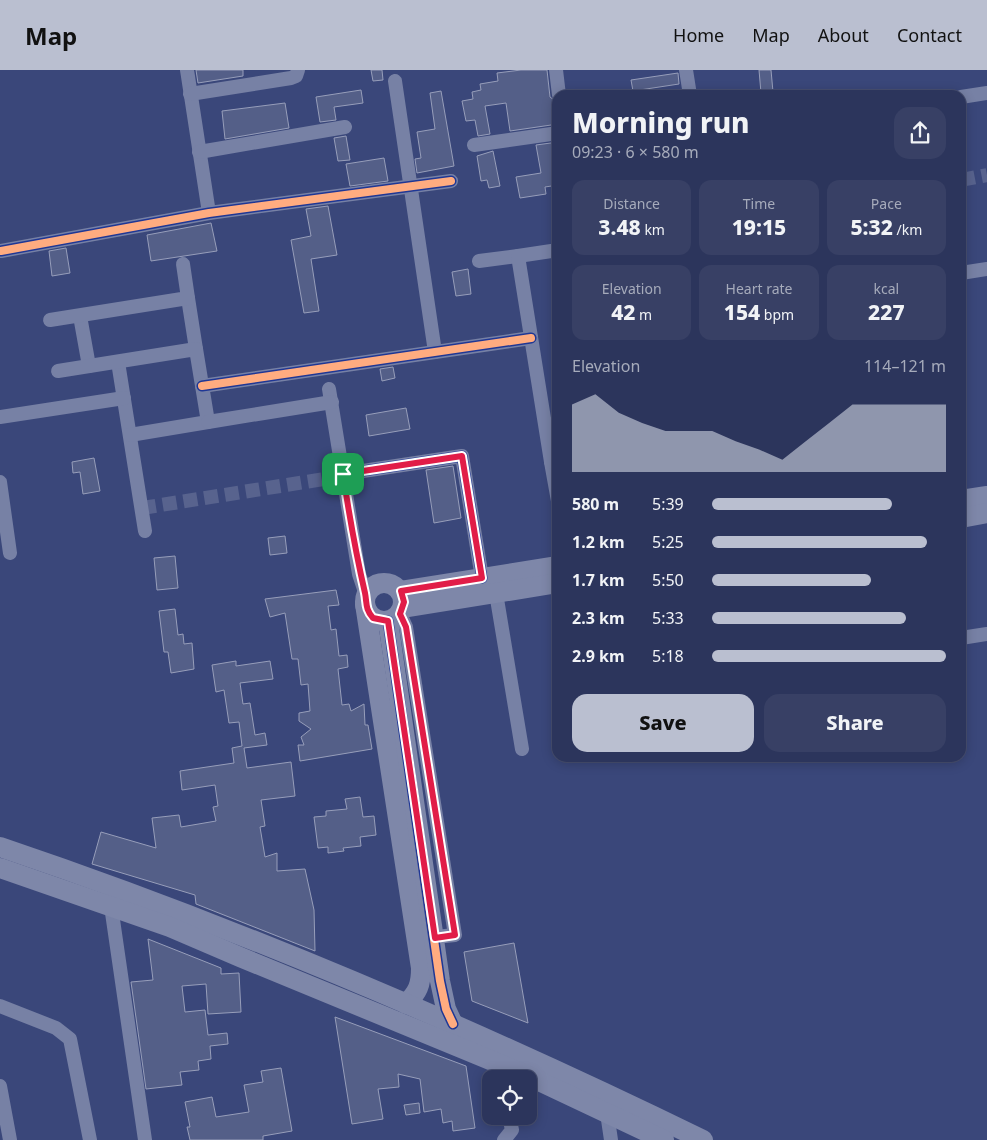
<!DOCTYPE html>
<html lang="en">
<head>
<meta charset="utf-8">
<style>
  :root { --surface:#2c355c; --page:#384065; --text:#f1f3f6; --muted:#a6abbb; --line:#485072; --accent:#babfd0 }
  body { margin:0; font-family:"Noto Sans",sans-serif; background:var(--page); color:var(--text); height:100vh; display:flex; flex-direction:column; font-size:19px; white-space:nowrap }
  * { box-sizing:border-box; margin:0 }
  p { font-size:16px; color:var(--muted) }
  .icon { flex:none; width:28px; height:28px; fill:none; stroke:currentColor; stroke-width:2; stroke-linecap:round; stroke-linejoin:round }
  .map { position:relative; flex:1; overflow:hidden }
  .panel { position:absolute; left:552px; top:20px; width:414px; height:672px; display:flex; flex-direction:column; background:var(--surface); border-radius:15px; box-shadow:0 2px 12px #0003,0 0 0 1px var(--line) }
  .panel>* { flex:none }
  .controls { position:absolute; left:482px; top:1000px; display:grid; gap:10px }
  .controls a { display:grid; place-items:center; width:55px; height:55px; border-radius:10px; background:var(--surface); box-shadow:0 2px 12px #0003,0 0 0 1px var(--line); font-size:25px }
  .pin { position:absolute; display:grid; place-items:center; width:42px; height:42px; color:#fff; margin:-21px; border-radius:10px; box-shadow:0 2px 8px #0006 }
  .round { display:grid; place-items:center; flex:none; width:52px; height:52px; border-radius:15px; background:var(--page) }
  .overview { display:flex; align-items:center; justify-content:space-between; height:85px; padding:0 20px }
  h1 { font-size:28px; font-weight:800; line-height:38px }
  .stats { display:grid; grid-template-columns:repeat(3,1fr); gap:8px; height:85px; padding:5px 20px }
  .stats div { display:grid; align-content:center; border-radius:12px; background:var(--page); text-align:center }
  .stats b { font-size:21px; font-weight:800 }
  .stats small { font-size:14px; font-weight:400 }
  .stats p { font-size:14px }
  .chart { height:140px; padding:10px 20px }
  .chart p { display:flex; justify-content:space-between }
  .chart svg { width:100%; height:90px; margin-top:5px; fill:var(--accent); opacity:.7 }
  .button { display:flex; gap:10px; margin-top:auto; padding:10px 20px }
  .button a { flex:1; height:58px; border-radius:15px; background:var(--accent); color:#111; font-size:20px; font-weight:800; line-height:58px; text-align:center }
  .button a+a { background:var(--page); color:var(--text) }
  ul { padding:0 20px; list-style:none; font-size:16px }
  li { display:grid; grid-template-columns:80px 60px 1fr; align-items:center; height:38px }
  li i { height:12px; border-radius:6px; background:var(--accent) }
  header { display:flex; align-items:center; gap:30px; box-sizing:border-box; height:70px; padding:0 25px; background:var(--accent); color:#111 }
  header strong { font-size:24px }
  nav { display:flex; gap:28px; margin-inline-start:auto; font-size:18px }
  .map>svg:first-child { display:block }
  .building { fill:#545f88; stroke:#979eba }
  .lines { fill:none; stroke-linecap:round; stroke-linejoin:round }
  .street-tunnel { stroke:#58638e; stroke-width:14; stroke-dasharray:14 7; stroke-linecap:butt }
  .street { stroke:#7781a5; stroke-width:14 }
  .secondary { stroke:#7e87a9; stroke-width:20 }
  .cycleway-casing { stroke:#1f3795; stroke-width:11 }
  .cycleway { stroke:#ffac80; stroke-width:8 }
  .route-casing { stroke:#fff; stroke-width:10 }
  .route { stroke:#e11d48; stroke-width:6 }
</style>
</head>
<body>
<header>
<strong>Map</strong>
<nav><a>Home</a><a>Map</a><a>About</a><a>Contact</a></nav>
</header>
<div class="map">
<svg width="987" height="1070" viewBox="0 0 987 1070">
  <rect width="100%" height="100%" fill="#3a477a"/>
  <g class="building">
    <path d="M196,0H243V6L198,13Z"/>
    <path d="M371,0H382L383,10L373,11Z"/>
    <path d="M521,0H547L550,27L558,33V54L510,61L506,33L485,36L490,64L478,66L475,50L466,51L462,31L473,29L472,22L481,20L480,14L498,11L497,3Z"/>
    <path d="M759,0H771L773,22L761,23Z"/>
    <path d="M678,3L679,14L633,21L631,10Z"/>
    <path d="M361,20L363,33L334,37L336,50L320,52L316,27Z"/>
    <path d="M441,21L454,96L417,103L415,89L421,88L417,62L435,59L430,23Z"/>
    <path d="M285,33L289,58L225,69L222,41Z"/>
    <path d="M346,66L350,90L338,91L334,68Z"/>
    <path d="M558,72V115L545,117L546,124L520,128L516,107L541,103L536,75Z"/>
    <path d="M493,81L500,116L489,118L487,110L481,111L477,86Z"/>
    <path d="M384,88L388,111L350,116L346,94Z"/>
    <path d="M328,136L337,185L311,189L319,241L304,243L291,170L311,166L306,139Z"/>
    <path d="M211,153L217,181L151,191L147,165Z"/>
    <path d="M66,178L70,203L52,206L49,181Z"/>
    <path d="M468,199L471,224L456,226L452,202Z"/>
    <path d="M393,297L395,308L382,311L380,299Z"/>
    <path d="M406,338L410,359L369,366L366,345Z"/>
    <path d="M94,388L100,421L83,424L80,402L73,403L72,392Z"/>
    <path d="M453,396L461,448L434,453L426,400Z"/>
    <path d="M285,466L287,483L270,485L268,468Z"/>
    <path d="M175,486L178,518L157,520L154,488Z"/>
    <path d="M336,520L339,535L328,536L331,560L336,559L339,586L347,585L348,597L338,599L342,635L349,634L351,641L364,634L365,655H368L372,679L300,691L298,675H304L301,667L311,659L299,651V643L310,641L308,614L301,615L298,589H292L285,543L270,547L265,529Z"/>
    <path d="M175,539L178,565L183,564L184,574L192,573L194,599L171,603L168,582H164L159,541Z"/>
    <path d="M236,591V596L270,591L273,609L240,613L243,634L250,633L255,665L265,663L267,675L244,678L247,698L291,692L295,726L261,730L265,756L260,757L265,787L277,783V801L305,799L314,840L315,881L196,834L195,825L92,794L101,762L156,778L152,748L179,745L181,757L216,751L213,737L218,736L215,715L182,720L180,701L234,693L232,678L242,676L239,652L229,653L224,620L216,622L212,595Z"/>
    <path d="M360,727L363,747L374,746L376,765L360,767L361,776L343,778L344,781L328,783V777L318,778L314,747L326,746V741L347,739L345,729Z"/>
    <path d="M148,869L221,898V904L239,903L241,942L208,944L206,914L182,916L185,942L205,940L208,965L227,963L228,974L210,976L211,989L198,991L199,1000L180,1002L182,1015L146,1019L131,912L153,910Z"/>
    <path d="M514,873L528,953L472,931L464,882Z"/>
    <path d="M335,947L466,996L475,1058L453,1061L452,1051L443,1053L441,1039L424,1042L420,1009L398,1004L399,1017L378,1019L383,1049L352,1054Z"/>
    <path d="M281,998L292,1061L263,1066V1070H190L187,1057H190L185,1032L212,1027L216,1047L249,1042L244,1015L263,1012L261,1001Z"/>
    <path d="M419,1033L420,1043L406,1045L404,1035Z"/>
  </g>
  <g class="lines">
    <g class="street-tunnel">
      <path d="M961,110L987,105"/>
      <path d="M142,438L343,406"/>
    </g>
    <g class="street">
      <path d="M187,0L209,143"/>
      <path d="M556,0L559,25"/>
      <path d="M686,0L690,25"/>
      <path d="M395,11L435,282"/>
      <path d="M190,24L291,8L296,6L298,0"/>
      <path d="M961,27L987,23"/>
      <path d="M474,75L558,63"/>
      <path d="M199,82L345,57"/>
      <path d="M1,181L209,143L451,111"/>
      <path d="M479,191L518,186"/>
      <path d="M961,203L987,199"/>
      <path d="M188,228L196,279"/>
      <path d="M80,246L89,296"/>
      <path d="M50,250L188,228L183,194"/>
      <path d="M118,292L145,461"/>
      <path d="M58,301L196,279L208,352L130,365"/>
      <path d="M202,316L531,268"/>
      <path d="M329,319L359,504L366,525"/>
      <path d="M0,347L124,328"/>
      <path d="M208,352L332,332"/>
      <path d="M558,391L551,392L558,431"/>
      <path d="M551,392L518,186L558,180"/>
      <path d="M343,404L462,386L482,508"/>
      <path d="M0,412L10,483"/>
      <path d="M496,523L522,679"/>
      <path d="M400,544L406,557L455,865L435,867"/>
      <path d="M961,568L987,564"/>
      <path d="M111,836L145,1070"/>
      <path d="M0,936L56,958L70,969L90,1070"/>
      <path d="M0,1016L10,1070"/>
      <path d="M607,1043L611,1070"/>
      <path d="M504,1070L512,1060L509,1046"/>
    </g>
    <g class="secondary">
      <path d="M961,430L987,426"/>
      <path d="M961,448L987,443"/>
      <circle cx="384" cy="532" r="19"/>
      <path d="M401,521L558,496"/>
      <path d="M365,534L421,898C421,915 418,922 406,934"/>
      <path d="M403,538L558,513"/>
      <path d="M388,551L440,911L446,939L453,954"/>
      <path d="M0,777C240,858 475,959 703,1070"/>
      <path d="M0,798L170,857L240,887L522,1003L664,1070"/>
    </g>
    <g class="cycleway-casing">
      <g id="cycleway">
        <path d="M1,181L209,143L451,111"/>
        <path d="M202,316L531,268"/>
        <path d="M343,404L462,386L482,508"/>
        <path d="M388,551L440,911L446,939L453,954"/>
      </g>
    </g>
    <use href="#cycleway" class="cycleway"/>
  </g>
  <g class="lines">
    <g class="route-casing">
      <path id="route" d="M462,386L482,508L401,521L404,532L400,544L406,557L455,865L435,868L388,551L373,548C365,539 367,533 365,523C356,484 349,444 343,404Z"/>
    </g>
    <use href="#route" class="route"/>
  </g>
</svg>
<div class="controls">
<a><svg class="icon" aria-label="locate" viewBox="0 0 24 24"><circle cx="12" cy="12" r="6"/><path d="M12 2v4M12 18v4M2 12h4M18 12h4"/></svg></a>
</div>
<div class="pin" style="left:343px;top:404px;background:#1e9e55"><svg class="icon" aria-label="arrive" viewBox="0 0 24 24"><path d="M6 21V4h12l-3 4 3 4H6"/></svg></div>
<section class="panel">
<div class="overview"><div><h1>Morning run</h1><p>09:23 · 6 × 580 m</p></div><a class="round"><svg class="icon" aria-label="share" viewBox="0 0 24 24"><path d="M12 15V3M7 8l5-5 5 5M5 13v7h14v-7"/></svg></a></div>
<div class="stats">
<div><p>Distance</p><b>3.48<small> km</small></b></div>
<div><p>Time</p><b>19:15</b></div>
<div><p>Pace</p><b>5:32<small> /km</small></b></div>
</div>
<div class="stats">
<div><p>Elevation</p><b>42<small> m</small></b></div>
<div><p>Heart rate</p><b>154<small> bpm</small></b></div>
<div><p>kcal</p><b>227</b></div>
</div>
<div class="chart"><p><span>Elevation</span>114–121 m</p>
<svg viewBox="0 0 160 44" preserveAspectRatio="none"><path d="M0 44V11L10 6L20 15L30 20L40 24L50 24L60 24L70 29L80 33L90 38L100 29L110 20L120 11L130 11L140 11L150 11L160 11V44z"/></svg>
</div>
<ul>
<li><b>580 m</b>5:39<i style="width:77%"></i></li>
<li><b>1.2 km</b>5:25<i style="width:92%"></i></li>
<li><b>1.7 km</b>5:50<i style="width:68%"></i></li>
<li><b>2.3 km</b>5:33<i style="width:83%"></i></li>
<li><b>2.9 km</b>5:18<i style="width:100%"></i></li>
</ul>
<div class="button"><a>Save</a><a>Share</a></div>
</section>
</div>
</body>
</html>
